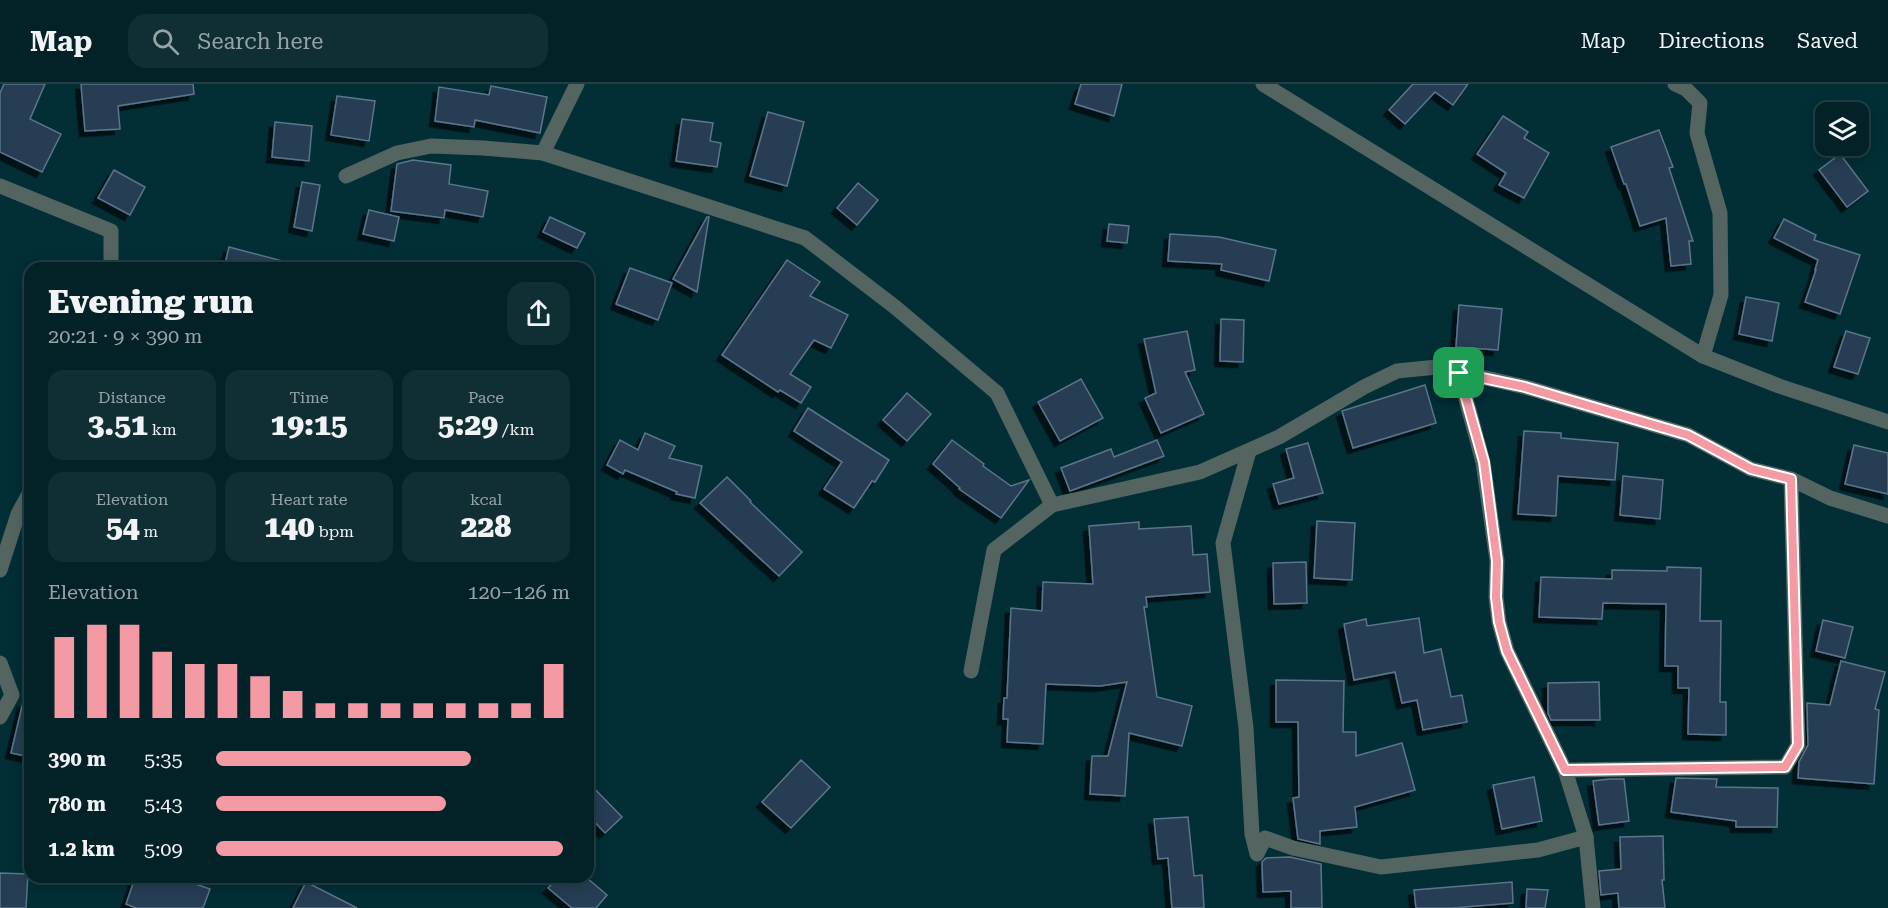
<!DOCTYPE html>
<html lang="en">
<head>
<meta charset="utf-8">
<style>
  :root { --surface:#022228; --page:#102f34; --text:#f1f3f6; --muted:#96a4a8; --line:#233f45; --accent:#f49aa4 }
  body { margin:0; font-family:"Roboto Serif",serif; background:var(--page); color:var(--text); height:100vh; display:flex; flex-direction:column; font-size:22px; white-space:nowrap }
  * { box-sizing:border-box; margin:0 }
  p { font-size:20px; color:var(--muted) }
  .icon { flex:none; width:33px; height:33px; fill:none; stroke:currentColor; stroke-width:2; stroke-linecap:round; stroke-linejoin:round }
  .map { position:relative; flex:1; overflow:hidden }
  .panel { position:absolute; left:24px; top:178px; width:570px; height:621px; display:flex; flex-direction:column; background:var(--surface); border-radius:18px; box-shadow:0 3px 15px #0003,0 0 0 2px var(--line) }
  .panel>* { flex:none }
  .controls { position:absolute; left:1815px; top:18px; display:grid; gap:12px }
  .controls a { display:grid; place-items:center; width:54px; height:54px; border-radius:12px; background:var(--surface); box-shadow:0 3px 15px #0003,0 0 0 2px var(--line); font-size:30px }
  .pin { position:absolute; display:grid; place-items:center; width:51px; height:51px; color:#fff; margin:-26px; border-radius:12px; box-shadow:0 3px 9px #0006 }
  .round { display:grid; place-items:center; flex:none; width:63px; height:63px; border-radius:18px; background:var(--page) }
  .head { display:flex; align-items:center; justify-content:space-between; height:102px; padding:0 24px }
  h1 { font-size:33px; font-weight:800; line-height:45px }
  .figures { display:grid; grid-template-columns:repeat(3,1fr); gap:9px; height:102px; padding:6px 24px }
  .figures div { display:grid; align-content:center; border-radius:15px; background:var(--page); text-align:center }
  .figures b { font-size:30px; font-weight:800 }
  .figures small { font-size:16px; font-weight:400 }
  .figures p { font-size:16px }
  .chart { height:168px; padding:12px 24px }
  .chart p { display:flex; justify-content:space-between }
  .chart svg { width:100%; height:108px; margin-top:6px; stroke:var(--accent); stroke-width:6 }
  ul { padding:0 24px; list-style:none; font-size:20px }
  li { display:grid; grid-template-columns:96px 72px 1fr; align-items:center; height:45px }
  li i { height:15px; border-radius:8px; background:var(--accent) }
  header { display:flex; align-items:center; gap:36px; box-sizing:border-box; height:84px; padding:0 30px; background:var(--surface); border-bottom:2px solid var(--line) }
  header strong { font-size:28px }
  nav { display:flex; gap:33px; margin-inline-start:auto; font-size:21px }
  .search { width:420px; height:54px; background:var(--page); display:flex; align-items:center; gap:15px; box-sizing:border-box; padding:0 21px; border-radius:18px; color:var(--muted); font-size:22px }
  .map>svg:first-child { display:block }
  .building { fill:#253d52; stroke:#5b758c; stroke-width:1.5; filter:url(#shadow) }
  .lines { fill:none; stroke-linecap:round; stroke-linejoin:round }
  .minor { stroke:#546561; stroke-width:15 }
  .tertiary { stroke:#546561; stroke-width:15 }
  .route-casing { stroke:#fff; stroke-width:12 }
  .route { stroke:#f49aa4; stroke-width:8 }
</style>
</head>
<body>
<header>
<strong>Map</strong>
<div class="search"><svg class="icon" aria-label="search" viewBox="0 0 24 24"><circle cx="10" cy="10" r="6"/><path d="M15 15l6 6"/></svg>Search here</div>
<nav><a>Map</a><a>Directions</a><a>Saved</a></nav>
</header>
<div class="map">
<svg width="1888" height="824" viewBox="0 0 1888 824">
  <defs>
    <filter id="shadow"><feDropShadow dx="-5.5" dy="5.5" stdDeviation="0" flood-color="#0009"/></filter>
  </defs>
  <rect width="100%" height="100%" fill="#022e36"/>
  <g class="building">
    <path d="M4,0H45L30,35L61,50L42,88L0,68V9Z"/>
    <path d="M81,0H193L194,10L118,22L120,45L85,47Z"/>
    <path d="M1081,0H1122L1114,32L1075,20Z"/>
    <path d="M1413,0H1468L1453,21L1435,8L1405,40L1389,26Z"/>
    <path d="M491,2L547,13L540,49L475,36L474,43L435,37L439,3L489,11Z"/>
    <path d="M337,12L375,17L369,57L331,51Z"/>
    <path d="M768,28L804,38L787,102L750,92Z"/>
    <path d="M1503,32L1528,48L1524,54L1549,69L1524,114L1499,101L1506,89L1477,70Z"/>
    <path d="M682,35L713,39L710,57L721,59L717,83L676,77Z"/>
    <path d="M275,38L312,42L309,77L272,73Z"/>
    <path d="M1659,46L1673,83L1669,84L1693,157H1689L1691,180L1671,182L1666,134L1640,142L1626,100H1624L1611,63Z"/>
    <path d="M1840,70L1868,107L1847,123L1819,86Z"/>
    <path d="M413,76L451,81L449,100L488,107L483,133L445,126L444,134L391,127L397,80Z"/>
    <path d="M114,86L145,103L130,131L98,114Z"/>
    <path d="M302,98L320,101L312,147L294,143Z"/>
    <path d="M858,99L878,116L857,141L837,124Z"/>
    <path d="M369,126L399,133L394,157L363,150Z"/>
    <path d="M550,133L585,149L577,164L543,148Z"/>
    <path d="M707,133H709L697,208L673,195Z"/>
    <path d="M1784,135L1816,151L1814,156L1860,171L1840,230L1805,218L1816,186H1815L1818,176L1774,154Z"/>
    <path d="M1109,140L1129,142L1127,159L1107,157Z"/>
    <path d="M1170,150L1219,153L1276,166L1269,197L1221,186L1222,180L1168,177Z"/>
    <path d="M229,163L290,179L289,184H224Z"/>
    <path d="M787,176L820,198L810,212L848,231L831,264L814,256L790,290L811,303L801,319L780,306L778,308L722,271Z"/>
    <path d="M630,184L672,199L658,236L616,220Z"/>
    <path d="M1746,213L1779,219L1772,257L1739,250Z"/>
    <path d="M1459,221L1502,225L1498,266L1456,263Z"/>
    <path d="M1221,235L1244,236L1243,278L1220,277Z"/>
    <path d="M1187,247L1195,286L1185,288L1204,330L1161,349L1145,314L1156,309L1144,255Z"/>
    <path d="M1846,247L1870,254L1858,290L1834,283Z"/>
    <path d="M1081,295L1103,334L1060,357L1038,318Z"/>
    <path d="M1425,301L1436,339L1353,364L1342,327Z"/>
    <path d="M907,309L931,330L907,357L883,336Z"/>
    <path d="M808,324L889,376L875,398L872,397L854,424L824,405L842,378L794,347Z"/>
    <path d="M1524,347L1561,349V354L1618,359L1615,396L1558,392L1556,432L1518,430Z"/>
    <path d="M645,349L675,362L669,374L702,382L695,414L676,410L677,408L625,386L623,390L607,381L620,356L638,366Z"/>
    <path d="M952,356L984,380L983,382L1011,402L1029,396L1001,434L959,405L960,404L933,380Z"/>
    <path d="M1157,356L1164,372L1070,407L1061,384L1111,365L1114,373Z"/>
    <path d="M1308,359L1323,409L1279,420L1273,400L1294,394L1286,365Z"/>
    <path d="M1854,361L1888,369V410L1845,400Z"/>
    <path d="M1623,392L1663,396L1660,435L1620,431Z"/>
    <path d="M727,393L751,417L750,418L802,468L779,492L700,419Z"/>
    <path d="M1317,437L1355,439L1352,496L1314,494Z"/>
    <path d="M1139,438V445L1191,442L1193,471L1207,470L1210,508L1146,513L1147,523H1144L1157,613L1192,622L1182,662L1129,649L1125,712L1090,710L1092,672H1108L1127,598L1100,602L1046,600L1043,660L1007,658L1008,635H1003L1004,614H1007L1011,524L1042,527L1043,498L1093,500L1089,442Z"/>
    <path d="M1306,478L1307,519L1274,520L1273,479Z"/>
    <path d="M1667,483L1701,484L1700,537H1721L1720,618H1726V651L1688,650L1689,604H1678V582H1665L1666,520L1603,519L1602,535L1539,533L1541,493L1612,495V486L1667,487Z"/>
    <path d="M1419,534L1424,569L1441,565L1451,613L1462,611L1467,638L1423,646L1417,616L1402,619L1395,588L1354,596L1344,540L1366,535L1367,542Z"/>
    <path d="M1823,536L1853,543L1845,574L1816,567Z"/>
    <path d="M1841,577L1885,588L1875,625L1879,626L1874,700L1798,694L1799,678L1808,661L1807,619L1830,621Z"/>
    <path d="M1276,596L1344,597L1343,648H1356V672L1402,659L1415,706L1355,723L1357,743L1320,747V760L1298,755L1293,714L1299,713L1298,638H1276Z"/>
    <path d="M1599,598L1600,636H1551L1548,629V599Z"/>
    <path d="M23,618L30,619V673L11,669Z"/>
    <path d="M801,676L830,703L791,744L762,718Z"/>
    <path d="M1534,693L1542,737L1502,745L1493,701Z"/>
    <path d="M1676,694L1717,695L1716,703L1778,704L1777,743H1736V737L1671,728Z"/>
    <path d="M1610,695H1624L1629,737L1599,741L1593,697Z"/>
    <path d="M588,698L622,733L605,749L588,731Z"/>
    <path d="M1188,733L1194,792L1202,791L1204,824H1172L1168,774L1158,775L1154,735Z"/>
    <path d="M1663,752L1664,796H1662L1665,824H1619L1618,809L1601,811L1599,787L1621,785L1620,753Z"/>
    <path d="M1290,773L1321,780L1322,824H1291V807L1263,808L1262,778L1266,774Z"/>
    <path d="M0,789L28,790L26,824H0Z"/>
    <path d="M135,794H178L210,805L203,824H136L126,820Z"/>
    <path d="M558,794H587L607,811L596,824H572L548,804Z"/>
    <path d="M306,798L357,824H293Z"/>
    <path d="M1512,798L1513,819L1452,824H1416L1414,806Z"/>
    <path d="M1527,805L1548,806L1545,824H1526Z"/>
  </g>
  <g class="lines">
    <g class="minor">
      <path d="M1675,0L1686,5L1700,19L1697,49L1720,129L1721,211L1703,272"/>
      <path d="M543,69L577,0"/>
      <path d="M346,92L397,69L431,62L483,64L543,69L805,154L895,223L997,309L1052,421L1200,388L1279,353L1364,303L1397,287L1437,283L1525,303L1688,351L1751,385L1791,395L1830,414L1888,432"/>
      <path d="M0,102L111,147V184"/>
      <path d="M1459,289L1483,378L1497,477L1496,513L1499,538L1507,567L1565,686L1586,753L1593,824"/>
      <path d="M1249,367L1223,459L1246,644L1252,750L1257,770L1265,754L1293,764L1381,783L1538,766L1586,753"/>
      <path d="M0,486L18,430L30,408"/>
      <path d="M0,579L12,611L0,633"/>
      <path d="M971,587L994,466L1052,421"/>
      <path d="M1565,686L1785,683L1798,661L1791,395"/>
    </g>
    <path class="tertiary" d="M1263,0L1703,272L1779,302L1888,338"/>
  </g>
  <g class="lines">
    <g class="route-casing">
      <path id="route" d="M1459,289L1525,303L1688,351L1751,385L1791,395L1798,661L1785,683L1565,686L1507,567L1499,538L1496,513L1497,477L1484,378Z"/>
    </g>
    <use href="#route" class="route"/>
  </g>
</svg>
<div class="controls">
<a><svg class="icon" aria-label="layers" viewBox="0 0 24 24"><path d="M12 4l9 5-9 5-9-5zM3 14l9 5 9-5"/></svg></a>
</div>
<div class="pin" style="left:1459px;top:289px;background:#1e9e55"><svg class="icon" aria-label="arrive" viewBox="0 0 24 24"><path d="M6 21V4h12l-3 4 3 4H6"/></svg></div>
<section class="panel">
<div class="head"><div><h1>Evening run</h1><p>20:21 · 9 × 390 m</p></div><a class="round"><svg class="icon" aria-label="share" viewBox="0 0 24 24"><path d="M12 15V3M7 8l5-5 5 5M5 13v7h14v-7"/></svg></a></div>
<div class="figures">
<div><p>Distance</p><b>3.51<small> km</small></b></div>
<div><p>Time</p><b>19:15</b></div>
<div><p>Pace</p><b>5:29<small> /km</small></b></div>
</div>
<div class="figures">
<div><p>Elevation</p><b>54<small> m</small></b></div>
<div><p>Heart rate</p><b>140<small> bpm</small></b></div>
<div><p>kcal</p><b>228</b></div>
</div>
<div class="chart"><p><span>Elevation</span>120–126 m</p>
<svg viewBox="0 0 160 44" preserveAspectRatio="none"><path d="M5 44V11M15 44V6M25 44V6M35 44V17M45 44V22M55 44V22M65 44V27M75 44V33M85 44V38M95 44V38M105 44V38M115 44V38M125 44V38M135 44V38M145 44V38M155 44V22"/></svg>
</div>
<ul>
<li><b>390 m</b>5:35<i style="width:72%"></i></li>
<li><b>780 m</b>5:43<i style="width:65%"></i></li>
<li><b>1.2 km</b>5:09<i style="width:98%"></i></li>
</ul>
</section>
</div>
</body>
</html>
